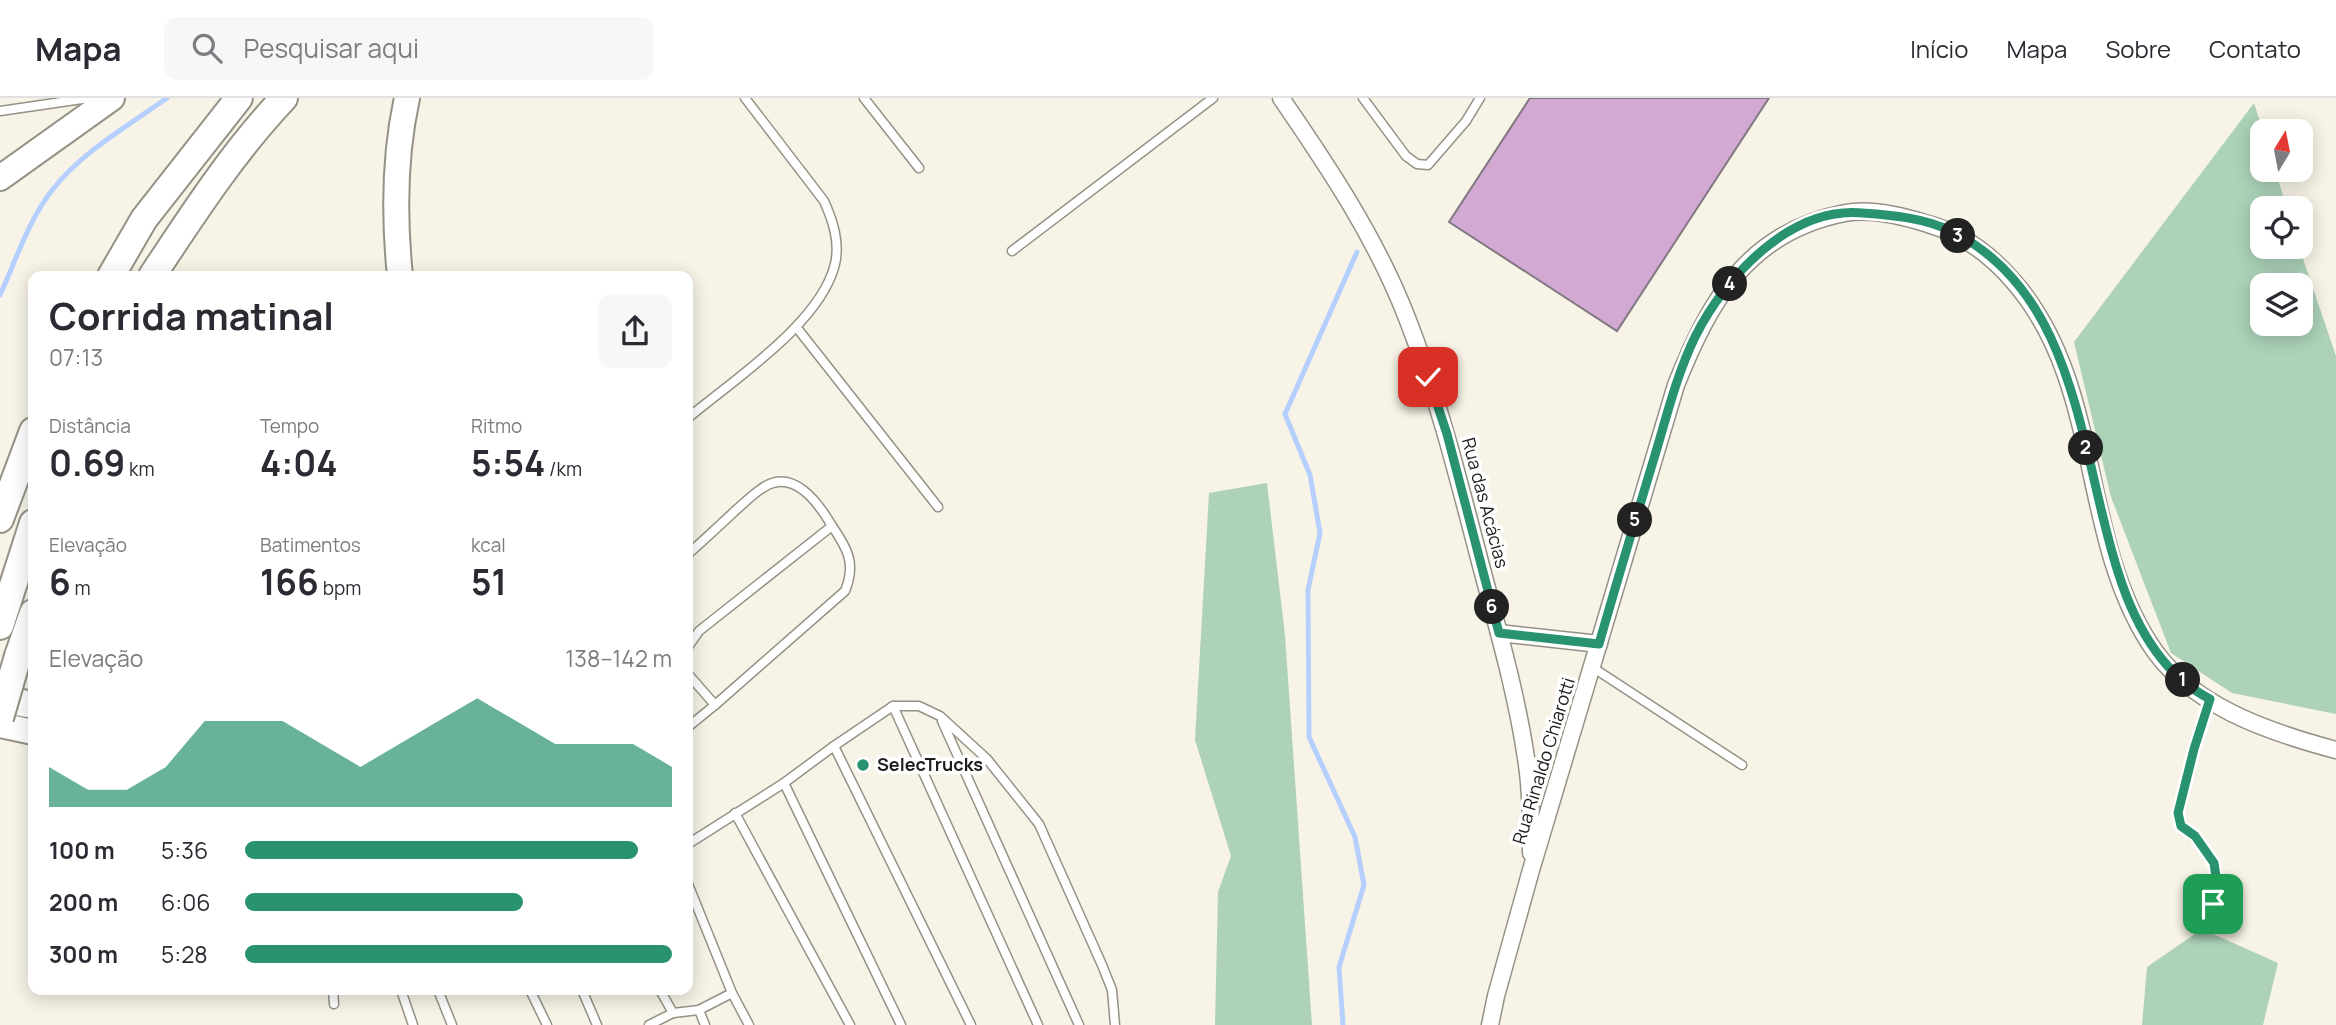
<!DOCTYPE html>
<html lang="pt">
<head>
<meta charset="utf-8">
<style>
  :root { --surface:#fff; --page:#f7f7f7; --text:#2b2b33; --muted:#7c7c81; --line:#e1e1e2; --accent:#299270 }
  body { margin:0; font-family:Manrope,sans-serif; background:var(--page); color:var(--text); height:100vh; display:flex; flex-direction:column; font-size:26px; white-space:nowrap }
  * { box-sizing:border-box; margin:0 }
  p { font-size:23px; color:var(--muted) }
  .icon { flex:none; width:38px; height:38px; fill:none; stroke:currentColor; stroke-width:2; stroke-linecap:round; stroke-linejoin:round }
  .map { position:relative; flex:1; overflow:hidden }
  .details { position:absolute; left:28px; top:173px; width:665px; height:724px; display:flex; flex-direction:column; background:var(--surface); border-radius:14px; box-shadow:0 4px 18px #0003 }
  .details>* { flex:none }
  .needle { width:46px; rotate:10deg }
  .fabs { position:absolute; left:2250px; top:21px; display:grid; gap:14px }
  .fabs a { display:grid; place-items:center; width:63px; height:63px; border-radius:14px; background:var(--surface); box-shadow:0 4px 18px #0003; font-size:35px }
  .pin { position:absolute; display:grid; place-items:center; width:60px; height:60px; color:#fff; margin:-30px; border-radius:14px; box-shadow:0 4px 10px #0006 }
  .km { position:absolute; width:35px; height:35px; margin:-18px; border-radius:50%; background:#222; color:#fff; font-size:19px; line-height:35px; text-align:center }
  .round { display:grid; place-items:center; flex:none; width:74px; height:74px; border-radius:14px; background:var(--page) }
  .head { display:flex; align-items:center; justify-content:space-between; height:119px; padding:0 21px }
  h1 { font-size:38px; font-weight:700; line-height:52px }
  .metrics { display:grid; grid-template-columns:repeat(3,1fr); gap:10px; height:119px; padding:7px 21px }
  .metrics div { display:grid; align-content:center }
  .metrics b { font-size:35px; font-weight:700 }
  .metrics small { font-size:19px; font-weight:400 }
  .metrics p { font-size:19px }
  .chart { height:196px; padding:14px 21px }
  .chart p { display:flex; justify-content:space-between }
  .chart svg { width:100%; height:126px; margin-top:7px; fill:var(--accent); opacity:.7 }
  ul { padding:0 21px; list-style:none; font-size:23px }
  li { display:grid; grid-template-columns:112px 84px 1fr; align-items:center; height:52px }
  li i { height:18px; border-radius:9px; background:var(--accent) }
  header { display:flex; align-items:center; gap:42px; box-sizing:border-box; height:98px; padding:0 35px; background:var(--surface); border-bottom:2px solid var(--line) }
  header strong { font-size:33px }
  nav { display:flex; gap:38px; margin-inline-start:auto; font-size:24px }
  .search { width:490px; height:63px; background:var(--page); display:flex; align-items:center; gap:18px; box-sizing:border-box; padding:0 24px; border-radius:14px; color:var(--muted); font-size:26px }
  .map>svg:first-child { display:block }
  .green { fill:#add2b9; fill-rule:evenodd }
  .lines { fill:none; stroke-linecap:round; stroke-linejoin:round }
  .stream { stroke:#b5cffe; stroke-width:5 }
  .building { fill:#d2a9d2; stroke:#827882; stroke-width:2 }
  .service-casing { stroke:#959285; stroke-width:11 }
  .minor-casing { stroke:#959285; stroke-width:19 }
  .primary-casing { stroke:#959285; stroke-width:28 }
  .trunk-casing { stroke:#959285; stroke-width:30 }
  .service { stroke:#fff; stroke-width:8 }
  .minor { stroke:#fff; stroke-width:16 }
  .primary { stroke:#fff; stroke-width:24 }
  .trunk { stroke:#fff; stroke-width:26 }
  .trunk-bridge-casing { stroke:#959285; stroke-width:30; stroke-linecap:butt }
  .trunk-bridge { stroke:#fff; stroke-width:26 }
  .route-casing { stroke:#fff; stroke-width:14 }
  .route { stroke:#299270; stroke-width:9 }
  .poi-dot { fill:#299270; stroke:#fff; stroke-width:2.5 }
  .labels { text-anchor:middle; stroke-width:7; stroke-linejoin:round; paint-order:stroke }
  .street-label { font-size:18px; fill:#1f1d19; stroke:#fff }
  .poi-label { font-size:18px; font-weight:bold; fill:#1f1d19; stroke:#fff; text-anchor:start }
</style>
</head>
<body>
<header>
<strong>Mapa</strong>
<div class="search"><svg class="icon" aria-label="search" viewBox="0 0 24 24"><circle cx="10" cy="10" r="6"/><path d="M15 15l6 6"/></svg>Pesquisar aqui</div>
<nav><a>Início</a><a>Mapa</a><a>Sobre</a><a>Contato</a></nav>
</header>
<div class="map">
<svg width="2336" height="927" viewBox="0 0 2336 927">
  <rect width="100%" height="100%" fill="#f7f3e6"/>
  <g class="green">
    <path d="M2254,5L2263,33V72H2275L2287,110H2263V149H2299L2336,258V616L2232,595L2171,555L2111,399L2074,244ZM2263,187H2301V226H2263Z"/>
    <path d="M1267,385L1285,537L1312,927H1215L1218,794L1231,758L1195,642L1209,395Z"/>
    <path d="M2202,831L2278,865L2263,927H2142L2147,869Z"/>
  </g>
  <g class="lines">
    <g class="stream">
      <path d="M0,197C16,162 29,121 53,91C83,53 128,28 167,0"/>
      <path d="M1343,927L1339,869L1364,787L1355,739L1309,639L1308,492L1320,435L1310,377L1285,316L1357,154"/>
    </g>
  </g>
  <path class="building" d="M1530,0H1769L1617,233L1449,124Z"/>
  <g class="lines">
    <g class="service-casing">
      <g id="service">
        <path d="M864,0L919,70"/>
        <path d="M1363,0L1406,58L1417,66L1428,67L1466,23L1480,0"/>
        <path d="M0,13L89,0"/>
        <path d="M1012,153L1213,0"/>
        <path d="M797,230L938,409"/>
        <path d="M688,320C733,282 821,225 835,166C840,144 833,123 824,103L745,0"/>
        <path d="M688,456C704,442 720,427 736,412C744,405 752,397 761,391C792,368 818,404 832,428L699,533L688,549"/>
        <path d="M1592,569L1742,667"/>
        <path d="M688,576L715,607L688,629"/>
        <path d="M2210,602C2200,633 2191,664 2183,696C2182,702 2178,710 2178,716C2179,731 2206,746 2213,763C2218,777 2215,792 2213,806"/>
        <path d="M715,607L845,493C856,466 848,451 832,428"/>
        <path d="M893,608L1038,927"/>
        <path d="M942,623L1079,927"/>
        <path d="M834,648L971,927"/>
        <path d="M784,685L901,927"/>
        <path d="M735,715L850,927"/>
        <path d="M688,746L784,685L834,648L893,608H919L940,618L987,661L1039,726L1102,867L1112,892L1115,927"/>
        <path d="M333,892L334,906"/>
        <path d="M401,892L413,927"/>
        <path d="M438,892L452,927"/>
        <path d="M530,892L547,927"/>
        <path d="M582,892L597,927"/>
        <path d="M660,892L673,915L699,912L732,895L688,786"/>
        <path d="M732,895L749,927"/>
        <path d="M699,912L705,927"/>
        <path d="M649,927L673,915"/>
      </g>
    </g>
    <g class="minor-casing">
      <g id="minor">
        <path d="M1281,0C1329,70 1376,140 1407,220C1440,304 1461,392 1484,479C1500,539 1517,599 1526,660C1531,691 1531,723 1531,755"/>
        <path d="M1499,535L1599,546"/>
        <path d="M1490,927L1496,898L1531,772L1676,287C1710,202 1748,134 1845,115C1871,110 1903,118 1928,126C1963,136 1991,157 2014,184C2102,285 2079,433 2148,543C2187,607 2268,634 2336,652"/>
      </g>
    </g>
    <g class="primary-casing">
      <g id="primary">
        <path d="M0,80L112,0"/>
        <path d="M400,178C394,119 394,59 407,0"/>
        <path d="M0,627L33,634"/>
      </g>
    </g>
    <g class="trunk-casing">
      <g id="trunk">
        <path d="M111,178L144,121L239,0"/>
        <path d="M152,178C193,116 233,54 284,0"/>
        <path d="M0,421L33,333"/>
        <path d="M0,528L33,425"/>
        <path d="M18,558L33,515"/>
        <path d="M0,601L33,607"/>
      </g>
    </g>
    <use href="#service" class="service"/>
    <use href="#minor" class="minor"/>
    <use href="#primary" class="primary"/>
    <use href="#trunk" class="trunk"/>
    <g class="trunk-bridge-casing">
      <path id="trunk-bridge" d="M0,620L18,558"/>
    </g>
    <use href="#trunk-bridge" class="trunk-bridge"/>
  </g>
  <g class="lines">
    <g class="route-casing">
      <path id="route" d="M1428,279L1447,336L1499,535L1599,546C1617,483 1636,420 1655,357C1667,317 1677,276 1695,239C1725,179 1790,108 1863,115C1892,117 1924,120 1951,133C2078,195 2080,357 2118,474C2134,525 2161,576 2210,601L2194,651L2178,715L2181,728L2195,738L2214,765L2216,779L2213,806"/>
    </g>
    <use href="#route" class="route"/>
  </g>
  <circle class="poi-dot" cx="863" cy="667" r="7"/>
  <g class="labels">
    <g class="street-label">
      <text transform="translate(1485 405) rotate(75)" y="6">Rua das Acácias</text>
      <text transform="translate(1544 663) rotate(-73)" y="6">Rua Rinaldo Chiarotti</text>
    </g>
    <g class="poi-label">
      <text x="877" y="673">SelecTrucks</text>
    </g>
  </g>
</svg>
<div class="fabs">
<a><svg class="needle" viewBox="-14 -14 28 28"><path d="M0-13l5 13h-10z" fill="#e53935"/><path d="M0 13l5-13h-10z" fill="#7c7c81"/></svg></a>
<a><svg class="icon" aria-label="locate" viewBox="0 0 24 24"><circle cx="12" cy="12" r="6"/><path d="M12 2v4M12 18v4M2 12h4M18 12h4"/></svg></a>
<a><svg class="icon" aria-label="layers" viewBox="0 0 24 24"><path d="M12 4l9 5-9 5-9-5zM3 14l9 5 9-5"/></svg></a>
</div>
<div class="pin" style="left:2213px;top:806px;background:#1e9e55"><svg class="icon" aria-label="arrive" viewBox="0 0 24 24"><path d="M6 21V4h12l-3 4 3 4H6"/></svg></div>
<div class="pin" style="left:1428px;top:279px;background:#d93025"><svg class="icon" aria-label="check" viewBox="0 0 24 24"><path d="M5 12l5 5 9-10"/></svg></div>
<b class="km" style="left:2183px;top:582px">1</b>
<b class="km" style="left:2086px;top:350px">2</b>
<b class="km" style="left:1958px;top:138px">3</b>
<b class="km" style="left:1730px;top:186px">4</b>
<b class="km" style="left:1635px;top:422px">5</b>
<b class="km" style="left:1492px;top:509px">6</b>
<section class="details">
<div class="head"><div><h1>Corrida matinal</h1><p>07:13</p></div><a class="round"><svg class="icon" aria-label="share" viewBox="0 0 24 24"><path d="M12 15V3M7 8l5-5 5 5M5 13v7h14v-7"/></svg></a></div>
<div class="metrics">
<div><p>Distância</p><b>0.69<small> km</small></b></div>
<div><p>Tempo</p><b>4:04</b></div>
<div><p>Ritmo</p><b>5:54<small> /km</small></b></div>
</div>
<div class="metrics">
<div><p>Elevação</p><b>6<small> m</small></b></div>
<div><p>Batimentos</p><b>166<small> bpm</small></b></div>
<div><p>kcal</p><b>51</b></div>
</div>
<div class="chart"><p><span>Elevação</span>138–142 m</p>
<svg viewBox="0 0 160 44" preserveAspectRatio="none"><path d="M0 44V30L10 38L20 38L30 30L40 14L50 14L60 14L70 22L80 30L90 22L100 14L110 6L120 14L130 22L140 22L150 22L160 30V44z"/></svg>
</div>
<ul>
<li><b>100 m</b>5:36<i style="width:92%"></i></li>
<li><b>200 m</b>6:06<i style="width:65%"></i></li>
<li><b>300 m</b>5:28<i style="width:100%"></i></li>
</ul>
</section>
</div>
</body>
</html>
